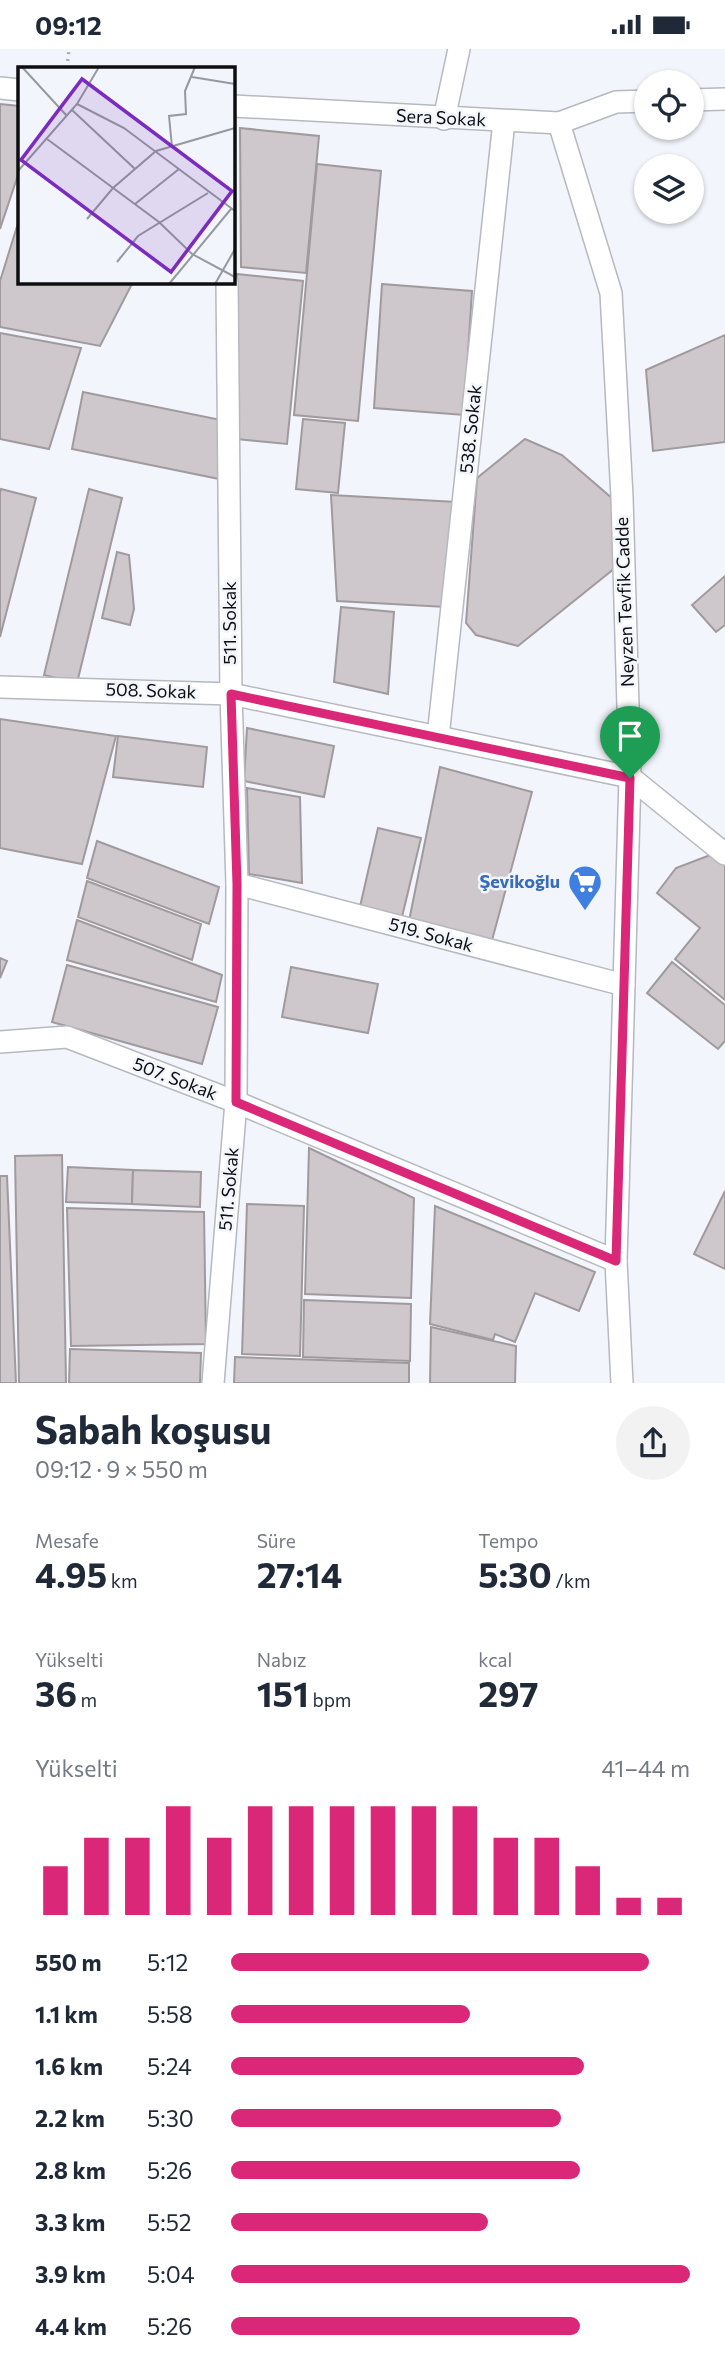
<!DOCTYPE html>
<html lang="tr">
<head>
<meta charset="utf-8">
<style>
  :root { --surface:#fff; --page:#f2f2f3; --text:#1f2937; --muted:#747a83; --accent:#db2777 }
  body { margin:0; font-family:Commissioner,sans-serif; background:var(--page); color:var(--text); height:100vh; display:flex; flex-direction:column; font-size:26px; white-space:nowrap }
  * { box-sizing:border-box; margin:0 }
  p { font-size:23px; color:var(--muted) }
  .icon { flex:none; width:38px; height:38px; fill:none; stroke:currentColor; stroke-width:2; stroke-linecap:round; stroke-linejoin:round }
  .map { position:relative; height:1334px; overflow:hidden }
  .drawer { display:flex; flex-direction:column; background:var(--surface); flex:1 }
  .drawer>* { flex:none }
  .controls { position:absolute; left:634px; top:21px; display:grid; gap:14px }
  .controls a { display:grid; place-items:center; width:70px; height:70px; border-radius:50%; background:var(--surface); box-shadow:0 2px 5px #0004; font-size:35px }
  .pin { position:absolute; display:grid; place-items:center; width:60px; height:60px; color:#fff; margin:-72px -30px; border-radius:50% 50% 50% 0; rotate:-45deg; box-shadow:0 0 7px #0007 }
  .pin .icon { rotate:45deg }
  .round { display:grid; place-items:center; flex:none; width:74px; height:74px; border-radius:37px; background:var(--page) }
  .headline { display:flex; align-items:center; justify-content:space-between; height:119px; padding:0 35px }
  h1 { font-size:38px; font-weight:700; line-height:52px }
  .metrics { display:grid; grid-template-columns:repeat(3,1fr); gap:10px; height:119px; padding:7px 35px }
  .metrics div { display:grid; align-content:center }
  .metrics b { font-size:35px; font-weight:700 }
  .metrics small { font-size:19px; font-weight:400 }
  .metrics p { font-size:19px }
  .chart { height:196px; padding:14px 35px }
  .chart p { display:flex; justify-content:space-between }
  .chart svg { width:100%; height:126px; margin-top:7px; stroke:var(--accent); stroke-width:6 }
  ul { padding:0 35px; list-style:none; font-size:23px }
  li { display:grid; grid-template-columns:112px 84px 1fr; align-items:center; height:52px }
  li i { height:18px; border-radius:9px; background:var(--accent) }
  .status { display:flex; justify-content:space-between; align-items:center; height:49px; padding:0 35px; background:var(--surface); direction:ltr }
  .status svg { height:19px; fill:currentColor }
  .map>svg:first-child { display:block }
  .building { fill:#cec7cb; stroke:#a09a9e; stroke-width:2 }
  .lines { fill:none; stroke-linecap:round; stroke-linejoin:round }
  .minor-casing { stroke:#b6b9bf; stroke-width:24 }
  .path { stroke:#aaacb1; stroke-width:3.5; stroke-dasharray:2 5; stroke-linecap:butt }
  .minor { stroke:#fff; stroke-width:21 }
  .route-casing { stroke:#fff; stroke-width:14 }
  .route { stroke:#db2777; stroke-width:9 }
  .labels { text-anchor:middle; stroke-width:5; stroke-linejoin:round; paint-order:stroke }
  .street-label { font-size:18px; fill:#0d0e10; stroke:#f2f5fb }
  .shop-label { font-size:18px; font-weight:bold; fill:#366cbe; stroke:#f2f5fb; text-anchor:end }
  .inset-road { fill:none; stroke:#96999d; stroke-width:2 }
  .view { fill:#7b2cbf; fill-opacity:0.15; stroke:#7b2cbf; stroke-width:3.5 }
  .inset-edge { fill:none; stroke:#0d0e10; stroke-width:3.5 }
</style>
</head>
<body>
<div class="status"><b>09:12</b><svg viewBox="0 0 49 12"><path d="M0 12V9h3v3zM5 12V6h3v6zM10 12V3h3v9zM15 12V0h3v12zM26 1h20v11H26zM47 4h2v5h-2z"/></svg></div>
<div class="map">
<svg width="725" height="1334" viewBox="0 0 725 1334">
  <rect width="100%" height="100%" fill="#f2f5fb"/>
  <g class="building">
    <path d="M0,55L19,57V123L0,180Z"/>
    <path d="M240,79L319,87L306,224L241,218Z"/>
    <path d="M317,115L381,122L358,372L294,366Z"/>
    <path d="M19,171V233H133L100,297L0,278V232Z"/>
    <path d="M237,225L303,232L287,395L237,390Z"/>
    <path d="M382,235L472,242L464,366L374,359Z"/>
    <path d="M0,284L81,299L49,400L0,390Z"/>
    <path d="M725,286V393L653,402L646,321Z"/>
    <path d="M83,343L221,371L219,430L72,400Z"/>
    <path d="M303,370L345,374L338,444L296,440Z"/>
    <path d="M525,390L562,406L613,450L615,519L518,597L476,586L466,574L477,429Z"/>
    <path d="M1,440L36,449L0,588V444Z"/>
    <path d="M89,440L122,449L77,634L44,626Z"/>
    <path d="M331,446L456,453L446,558L337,552Z"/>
    <path d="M117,503L129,506L134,560L130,576L102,569Z"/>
    <path d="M725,527V576L716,583L692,556Z"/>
    <path d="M341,558L394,563L388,645L334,633Z"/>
    <path d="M0,670L116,687L82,815L0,799Z"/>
    <path d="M247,679L334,697L324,748L244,732Z"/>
    <path d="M118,687L207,698L203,738L113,728Z"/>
    <path d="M440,718L532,743L491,895L409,872Z"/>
    <path d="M247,739L300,748L302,834L249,825Z"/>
    <path d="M378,779L421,789L401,872L359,862Z"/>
    <path d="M97,792L219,838L209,875L87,829Z"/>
    <path d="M713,805L725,815V951L675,910L700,879L657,844L676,819Z"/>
    <path d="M87,832L201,875L192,911L78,868Z"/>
    <path d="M77,871L222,926L216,953L67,911Z"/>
    <path d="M0,909L7,912L0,929Z"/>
    <path d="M672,913L725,956V992L718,1000L647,944Z"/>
    <path d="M67,916L218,958L202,1015L52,973Z"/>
    <path d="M291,918L378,935L368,984L282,968Z"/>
    <path d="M309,1099L414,1149L411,1249L305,1245Z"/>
    <path d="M62,1106L66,1334H19L15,1107Z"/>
    <path d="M68,1118L133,1121L132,1155L66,1153Z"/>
    <path d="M133,1121L201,1123L200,1158L132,1155Z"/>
    <path d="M0,1127H7L16,1334H0Z"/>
    <path d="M725,1142V1220L694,1205Z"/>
    <path d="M247,1155L304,1157L300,1307L242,1305Z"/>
    <path d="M435,1157L595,1223L579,1262L535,1244L515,1293L495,1285L493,1291L430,1275Z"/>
    <path d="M67,1159L204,1163L206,1295L71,1297Z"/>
    <path d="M304,1251L411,1255L410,1312L303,1308Z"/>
    <path d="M431,1278L516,1297L515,1334H430Z"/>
    <path d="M70,1300L201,1304L200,1334H69Z"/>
    <path d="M235,1308L409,1314V1334H234Z"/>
  </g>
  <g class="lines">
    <g class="minor-casing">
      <g id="minor">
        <path d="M0,39L19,41"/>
        <path d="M691,51L725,50"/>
        <path d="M233,57L559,74L616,53L646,52"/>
        <path d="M444,70L459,0"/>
        <path d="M559,74L611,244L622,448L630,728L616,1212L622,1334"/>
        <path d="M0,638L231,645L630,728L725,805"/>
        <path d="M438,688L504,72"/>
        <path d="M237,835L624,936"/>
        <path d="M0,993L67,988L236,1053L616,1212"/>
        <path d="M213,1334L236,1053L237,835L231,645L227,233"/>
      </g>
    </g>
    <path class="path" d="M67,19L69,0"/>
    <use href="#minor" class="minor"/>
  </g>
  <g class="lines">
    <g class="route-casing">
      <path id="route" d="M231,645L630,729L616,1212L236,1053L237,835Z"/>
    </g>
    <use href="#route" class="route"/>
  </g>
  <defs>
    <g id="supermarket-pin" transform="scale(1.75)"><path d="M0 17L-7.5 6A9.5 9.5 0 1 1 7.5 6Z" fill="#3f7fe0" stroke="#f2f5fb"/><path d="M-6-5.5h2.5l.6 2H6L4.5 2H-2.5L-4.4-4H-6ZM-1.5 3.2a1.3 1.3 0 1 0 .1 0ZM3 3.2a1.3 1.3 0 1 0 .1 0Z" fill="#fff"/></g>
  </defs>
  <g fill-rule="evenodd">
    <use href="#supermarket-pin" x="585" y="833"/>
  </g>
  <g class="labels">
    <g class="street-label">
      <text transform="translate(441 69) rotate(3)" y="6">Sera Sokak</text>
      <text transform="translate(471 380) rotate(-84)" y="6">538. Sokak</text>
      <text transform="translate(625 553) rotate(-92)" y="6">Neyzen Tevfik Cadde</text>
      <text transform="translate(230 574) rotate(-90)" y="6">511. Sokak</text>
      <text transform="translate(151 642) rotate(2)" y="6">508. Sokak</text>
      <text transform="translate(431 886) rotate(15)" y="6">519. Sokak</text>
      <text transform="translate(175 1030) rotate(21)" y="6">507. Sokak</text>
      <text transform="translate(229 1140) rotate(-85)" y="6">511. Sokak</text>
    </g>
    <g class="shop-label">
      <text x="560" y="839">Şevikoğlu</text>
    </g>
  </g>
  <g transform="translate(18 18)">
    <rect width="217" height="217" fill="#f2f5fb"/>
    <path class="inset-road" d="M4,0L49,49M174,10L217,17M59,37L106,61L217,144M54,43L117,102M29,72L141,155L174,187L217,210M154,80L151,49L168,47L167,24L177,0M0,104L59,37L81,0M117,137L161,102M69,152L95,121L138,84L217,61M99,195L120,169L190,126M151,217L213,142M197,217L217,182"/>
    <path class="view" d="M64,12L214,124L153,205L3,93Z"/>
    <rect width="217" height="217" class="inset-edge"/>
  </g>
</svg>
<div class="controls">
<a><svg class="icon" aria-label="locate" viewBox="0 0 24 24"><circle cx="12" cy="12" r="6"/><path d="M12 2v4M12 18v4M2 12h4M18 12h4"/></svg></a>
<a><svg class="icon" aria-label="layers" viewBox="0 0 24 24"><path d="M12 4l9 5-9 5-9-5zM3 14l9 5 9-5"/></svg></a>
</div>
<div class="pin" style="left:630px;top:729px;background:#1e9e55"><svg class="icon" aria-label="arrive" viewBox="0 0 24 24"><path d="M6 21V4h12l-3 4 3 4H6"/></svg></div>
</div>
<section class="drawer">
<div class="headline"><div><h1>Sabah koşusu</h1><p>09:12 · 9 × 550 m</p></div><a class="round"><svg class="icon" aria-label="share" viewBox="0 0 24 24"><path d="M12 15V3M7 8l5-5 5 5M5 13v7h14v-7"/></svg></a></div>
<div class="metrics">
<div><p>Mesafe</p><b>4.95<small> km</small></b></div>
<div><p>Süre</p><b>27:14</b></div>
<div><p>Tempo</p><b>5:30<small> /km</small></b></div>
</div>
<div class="metrics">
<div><p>Yükselti</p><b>36<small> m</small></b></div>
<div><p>Nabız</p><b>151<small> bpm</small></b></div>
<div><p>kcal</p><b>297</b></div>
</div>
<div class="chart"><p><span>Yükselti</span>41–44 m</p>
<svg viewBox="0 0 160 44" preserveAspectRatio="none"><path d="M5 44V27M15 44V17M25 44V17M35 44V6M45 44V17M55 44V6M65 44V6M75 44V6M85 44V6M95 44V6M105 44V6M115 44V17M125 44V17M135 44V27M145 44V38M155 44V38"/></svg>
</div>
<ul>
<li><b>550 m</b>5:12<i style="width:91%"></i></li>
<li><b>1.1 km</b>5:58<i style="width:52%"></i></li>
<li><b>1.6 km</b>5:24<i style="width:77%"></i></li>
<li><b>2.2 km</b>5:30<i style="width:72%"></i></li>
<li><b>2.8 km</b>5:26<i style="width:76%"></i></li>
<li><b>3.3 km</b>5:52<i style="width:56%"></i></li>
<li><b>3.9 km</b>5:04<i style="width:100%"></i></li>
<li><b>4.4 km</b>5:26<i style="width:76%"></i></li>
</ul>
</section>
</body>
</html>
